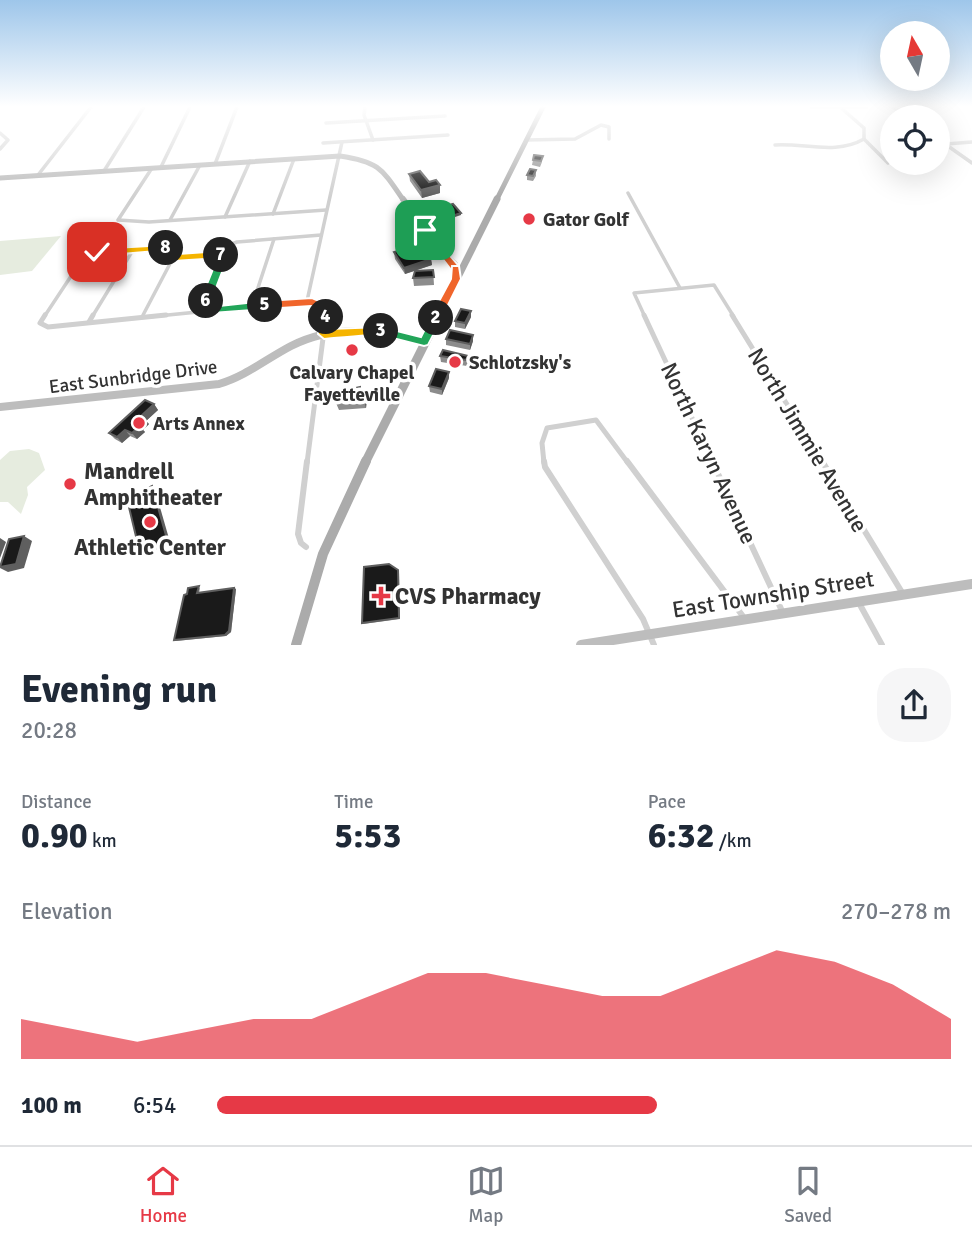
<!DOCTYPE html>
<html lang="en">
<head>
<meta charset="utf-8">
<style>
  :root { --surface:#fff; --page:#f6f6f7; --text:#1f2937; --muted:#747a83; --line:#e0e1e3; --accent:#e63946 }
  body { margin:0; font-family:Signika,sans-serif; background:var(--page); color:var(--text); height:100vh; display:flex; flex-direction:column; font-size:26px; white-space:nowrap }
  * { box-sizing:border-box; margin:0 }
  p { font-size:23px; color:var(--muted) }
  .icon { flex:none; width:38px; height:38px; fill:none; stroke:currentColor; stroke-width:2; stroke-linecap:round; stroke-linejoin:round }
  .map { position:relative; height:645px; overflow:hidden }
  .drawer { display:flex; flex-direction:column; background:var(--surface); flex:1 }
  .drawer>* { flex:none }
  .needle { width:46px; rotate:351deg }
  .controls { position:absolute; left:880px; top:21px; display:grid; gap:14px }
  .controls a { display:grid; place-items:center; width:70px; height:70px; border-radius:50%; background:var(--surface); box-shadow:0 7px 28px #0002; font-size:35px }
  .pin { position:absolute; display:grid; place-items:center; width:60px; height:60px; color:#fff; margin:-30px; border-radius:14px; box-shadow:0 4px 10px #0006 }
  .km { position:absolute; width:35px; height:35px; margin:-18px; border-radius:50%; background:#222; color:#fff; font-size:19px; line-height:35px; text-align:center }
  .round { display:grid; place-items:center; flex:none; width:74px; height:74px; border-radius:28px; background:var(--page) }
  .overview { display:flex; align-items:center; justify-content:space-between; height:119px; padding:0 21px }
  h1 { font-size:38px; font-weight:800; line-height:52px }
  .figures { display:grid; grid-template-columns:repeat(3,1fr); gap:10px; height:119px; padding:7px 21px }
  .figures div { display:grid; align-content:center }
  .figures b { font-size:35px; font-weight:800 }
  .figures small { font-size:19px; font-weight:400 }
  .figures p { font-size:19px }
  .chart { height:196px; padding:14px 21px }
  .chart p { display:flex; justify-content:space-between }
  .chart svg { width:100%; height:126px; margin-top:7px; fill:var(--accent); opacity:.7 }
  ul { padding:0 21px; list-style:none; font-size:23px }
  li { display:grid; grid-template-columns:112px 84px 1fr; align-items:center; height:52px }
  li i { height:18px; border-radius:9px; background:var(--accent) }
  .tab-bar { display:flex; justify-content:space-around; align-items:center; height:98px; border-top:2px solid var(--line); background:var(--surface); font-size:19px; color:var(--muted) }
  .tab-bar a { display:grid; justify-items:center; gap:4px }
  .tab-bar .active { color:var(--accent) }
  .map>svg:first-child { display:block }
  .green { fill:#e6ecdf }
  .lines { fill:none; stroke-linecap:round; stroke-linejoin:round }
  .street-far2 { stroke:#d0d0d0; stroke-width:3.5 }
  .street-far1 { stroke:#d0d0d0; stroke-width:5 }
  .street { stroke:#d0d0d0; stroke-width:6 }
  .secondary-far3 { stroke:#bdbdbd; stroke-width:5 }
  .secondary-far2 { stroke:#bdbdbd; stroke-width:6 }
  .secondary-far1 { stroke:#bdbdbd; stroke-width:8 }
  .secondary { stroke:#bdbdbd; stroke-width:10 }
  .primary-far3 { stroke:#ababab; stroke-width:5 }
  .primary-far2 { stroke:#ababab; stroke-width:7 }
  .primary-far1 { stroke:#ababab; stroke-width:9 }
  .primary { stroke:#ababab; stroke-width:10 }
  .wall { fill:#8c8c8c }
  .shaded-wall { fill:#5f5f5f }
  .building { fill:#1a1a1a; stroke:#5f5f5f; stroke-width:2 }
  .split-1 { fill:#f0652b; stroke:#fff; stroke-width:2 }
  .split-2 { fill:#f0652b; stroke:#fff; stroke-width:2 }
  .split-3 { fill:#22a559; stroke:#fff; stroke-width:2 }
  .split-4 { fill:#f5b400; stroke:#fff; stroke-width:2 }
  .split-5 { fill:#f0652b; stroke:#fff; stroke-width:2 }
  .split-6 { fill:#22a559; stroke:#fff; stroke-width:2 }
  .split-7 { fill:#22a559; stroke:#fff; stroke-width:2 }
  .split-8 { fill:#f5b400; stroke:#fff; stroke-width:2 }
  .split-9 { fill:#f5b400; stroke:#fff; stroke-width:2 }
  .poi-dot { fill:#e63946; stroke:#fff; stroke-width:2.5 }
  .labels { text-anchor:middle; stroke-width:7; stroke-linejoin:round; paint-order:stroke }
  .poi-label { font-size:19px; font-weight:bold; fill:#333; stroke:#fff; text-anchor:start }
  .street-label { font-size:19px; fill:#333; stroke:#fff }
  .near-street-label { font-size:23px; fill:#333; stroke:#fff }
  .near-poi-label { font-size:23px; font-weight:bold; fill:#333; stroke:#fff; text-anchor:start }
</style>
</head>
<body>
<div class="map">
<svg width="972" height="645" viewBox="0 0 972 645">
  <rect width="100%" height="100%" fill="#fff"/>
  <g class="green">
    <path d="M61,236L32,271L0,275V241Z"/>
    <path d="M29,449L39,453L45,470L27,487L28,495L21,514L8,502H0V460L10,451Z"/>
  </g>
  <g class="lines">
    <g class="street-far2">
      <path d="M365,107L364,115L373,140"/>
      <path d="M811,107H867"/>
      <path d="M893,107L908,117"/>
      <path d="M326,123L445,116"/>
      <path d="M0,133L8,140L0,149"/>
      <path d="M864,139L888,163"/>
      <path d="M938,139L972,163"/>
      <path d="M526,140L575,139L601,125L609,127V139"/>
      <path d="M323,143L448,135"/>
      <path d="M946,144L972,142"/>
      <path d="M775,145C805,143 836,155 864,139V128L840,107"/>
      <path d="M215,164L237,107"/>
      <path d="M161,167L190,107"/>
      <path d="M152,168L118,220L149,222L326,210"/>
      <path d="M104,171L144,107"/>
      <path d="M38,175L91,107"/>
      <path d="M628,193L680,288"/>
      <path d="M273,214L294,159"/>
      <path d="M225,217L250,161"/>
      <path d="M170,220L200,165"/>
      <path d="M252,306L274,239"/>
      <path d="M202,311L224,254"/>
      <path d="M44,317L83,258L93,253L169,248L175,252L173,258L224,254L229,245L237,242L321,235"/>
      <path d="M92,317L133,250"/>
      <path d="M142,317L173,258"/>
      <path d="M148,317L307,301"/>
      <path d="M326,317L319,304L307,301L342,142"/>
      <path d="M645,317L634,293L714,285L734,317"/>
    </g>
    <g class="street-far1">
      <path d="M45,315L40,323L48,327L166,315"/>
      <path d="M644,315L713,463"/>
      <path d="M732,315L823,463"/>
      <path d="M89,322L93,315"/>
      <path d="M307,463L326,315"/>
      <path d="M544,463L542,443L547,428L596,420L628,463"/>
    </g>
    <g class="street">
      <path d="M544,461L545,467L643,619L654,645"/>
      <path d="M627,461L745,619"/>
      <path d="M712,461L783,613"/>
      <path d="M822,461L903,594"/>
      <path d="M306,547L301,543L298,534L307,461"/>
      <path d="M859,603L882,645"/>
    </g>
    <path class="secondary-far3" d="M0,178L340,156C380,162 382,169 404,201"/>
    <path class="secondary-far2" d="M403,199L442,252L455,264L456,279"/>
    <path class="secondary-far1" d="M0,407L219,384C246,376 266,359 291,346C334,324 379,330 424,342"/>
    <path class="secondary" d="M581,645L972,584"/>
    <path class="primary-far3" d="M496,201L543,107"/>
    <path class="primary-far2" d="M438,317L497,199"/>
    <path class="primary-far1" d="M365,463L439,315"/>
    <path class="primary" d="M296,645L323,554L366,461"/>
  </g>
  <g class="wall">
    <path d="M534,155L542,162L540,167L532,165Z"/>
    <path d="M536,170V176L533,181L527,180V175Z"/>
    <path d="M409,174L429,182L440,185V193L422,198L410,181Z"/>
    <path d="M394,252L431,259L432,265L405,274L395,259Z"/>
    <path d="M433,270L434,285L414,286L413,278Z"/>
    <path d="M471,311V317L465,329L455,327V321Z"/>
    <path d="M446,339L473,341L470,350L446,345Z"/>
    <path d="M440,356H468V362L467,366L441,362Z"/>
    <path d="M449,378L442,395L430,392L429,386Z"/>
    <path d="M360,387L361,390H365L367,398L366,408L339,410L336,403Z"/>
    <path d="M154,404L158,410L146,421L149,424L143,430L145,432L137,439L130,436L122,443L115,439L109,433Z"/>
    <path d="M399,572L400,619L363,624L362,623Z"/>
    <path d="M200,588L199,593L234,588L236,589L231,632L226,636L176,641L174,640L187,594Z"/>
  </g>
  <g class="shaded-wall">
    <path d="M440,185V193L422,198L421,190Z"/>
    <path d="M461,213V215L449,219V217Z"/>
    <path d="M431,259L432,265L405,274L404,268Z"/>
    <path d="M471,311V317L465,329V323Z"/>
    <path d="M473,335V341L470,350V344Z"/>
    <path d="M449,372V378L442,395V389Z"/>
    <path d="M365,390L367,398L366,408L364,401Z"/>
    <path d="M154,404L158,410L146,421L149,424L143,430L145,432L137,439L132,433L138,425L140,417Z"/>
    <path d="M125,430L130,436L122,443L117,437Z"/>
    <path d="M152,486L155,490L170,542L144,556L140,553Z"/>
    <path d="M24,536L32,541L24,568L8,572L0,568Z"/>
    <path d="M0,538L6,542L0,558Z"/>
    <path d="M234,588L236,589L231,632L226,636L225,635Z"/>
  </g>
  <g class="building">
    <path d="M534,155L543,156L541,161L533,160Z"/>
    <path d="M530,169L536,170L533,176L527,175Z"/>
    <path d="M420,171L429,182L436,180L440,185L421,190L409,174Z"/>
    <path d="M453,204L461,213L449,217H445L438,208Z"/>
    <path d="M421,244L431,259L404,268L394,252Z"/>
    <path d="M433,270L434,277L413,278L415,271Z"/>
    <path d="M461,309L471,311L465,323L455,321Z"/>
    <path d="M450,330L473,335L470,344L446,339Z"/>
    <path d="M443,350L468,356L466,360L440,356Z"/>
    <path d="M436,369L449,372L442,389L429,386Z"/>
    <path d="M360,387V390H365L364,401L336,403L338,392L354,391L355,388Z"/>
    <path d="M145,400L154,404L140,417L144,419L138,425L140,426L132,433L125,430L117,437L109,433Z"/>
    <path d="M152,486L167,539L140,553L127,499Z"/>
    <path d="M24,536L16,564L0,567L9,539Z"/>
    <path d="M389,564L398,570L399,618L362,623L364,567Z"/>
    <path d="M199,586L197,593L234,588L229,631L225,635L174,640L184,595L187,594L188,588Z"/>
  </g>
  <linearGradient id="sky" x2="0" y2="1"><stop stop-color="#9ec6ea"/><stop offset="0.54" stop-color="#fff"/><stop offset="1" stop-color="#fff" stop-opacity="0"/></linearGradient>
  <rect width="972" height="197" fill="url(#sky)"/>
  <path class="split-1" d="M425,227L459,266V271H452L422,232V228Z"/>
  <path class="split-2" d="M452,266H459L461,279L440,321H432L430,318L451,279Z"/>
  <path class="split-3" d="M436,314L442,318L428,345L424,346L377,334L375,331L381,327L421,337L432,315Z"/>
  <path class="split-4" d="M326,313L331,317L330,329L381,327L387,331C381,336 336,337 324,339L318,334L320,317Z"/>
  <path class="split-5" d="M312,298L326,304L331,317L330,320H322L317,309L311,306L265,309L260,305L265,301Z"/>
  <path class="split-6" d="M206,297L211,301L209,307L265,301L271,305L265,309L198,314L196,312L202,298Z"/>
  <path class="split-7" d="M221,251L229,254L211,301L210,303H202L200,301L218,257L215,255Z"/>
  <path class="split-8" d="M166,245L178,247L179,254L221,251L226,255L221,258L173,261L168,258L169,252L161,248Z"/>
  <path class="split-9" d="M166,245L169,246V250L97,256L92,252L97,249Z"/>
  <g class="poi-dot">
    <circle cx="529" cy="219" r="7"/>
    <circle cx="352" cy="350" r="7"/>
    <circle cx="455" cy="362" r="7"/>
    <circle cx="139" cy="423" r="7"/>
    <circle cx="70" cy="484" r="7"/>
    <circle cx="150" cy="522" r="7"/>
    <path d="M377.5 585.5h7v7h7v7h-7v7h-7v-7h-7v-7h7z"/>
  </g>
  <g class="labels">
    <g class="poi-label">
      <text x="543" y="226">Gator Golf</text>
      <text x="469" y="369">Schlotzsky's</text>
      <text x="352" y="379" text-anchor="middle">Calvary Chapel<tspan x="352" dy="22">Fayetteville</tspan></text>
      <text x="153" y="430">Arts Annex</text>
    </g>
    <g class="street-label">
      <text transform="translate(133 376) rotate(-7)" y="7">East Sunbridge Drive</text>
    </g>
    <g class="near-street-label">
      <text transform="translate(808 440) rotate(59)" y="8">North Jimmie Avenue</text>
      <text transform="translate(709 453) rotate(65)" y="8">North Karyn Avenue</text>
      <text transform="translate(773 594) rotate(-9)" y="8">East Township Street</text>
    </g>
    <g class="near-poi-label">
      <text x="84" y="479">Mandrell<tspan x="84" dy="26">Amphitheater</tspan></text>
      <text x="150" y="555" text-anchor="middle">Athletic Center</text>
      <text x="395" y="604">CVS Pharmacy</text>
    </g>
  </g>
</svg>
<div class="controls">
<a><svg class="needle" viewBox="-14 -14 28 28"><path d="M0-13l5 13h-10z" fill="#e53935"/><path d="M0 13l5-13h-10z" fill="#747a83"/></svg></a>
<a><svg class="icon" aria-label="locate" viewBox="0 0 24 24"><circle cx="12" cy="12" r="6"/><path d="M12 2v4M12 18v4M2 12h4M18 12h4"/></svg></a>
</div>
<div class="pin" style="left:425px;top:230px;background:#1e9e55"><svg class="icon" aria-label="arrive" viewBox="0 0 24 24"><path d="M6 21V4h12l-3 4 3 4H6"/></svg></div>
<div class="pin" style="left:97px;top:252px;background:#d93025"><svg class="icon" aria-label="check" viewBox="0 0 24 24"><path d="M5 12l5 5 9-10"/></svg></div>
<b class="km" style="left:436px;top:318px">2</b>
<b class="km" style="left:381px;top:331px">3</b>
<b class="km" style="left:326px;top:317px">4</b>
<b class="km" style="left:265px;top:305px">5</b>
<b class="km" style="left:206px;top:301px">6</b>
<b class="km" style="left:221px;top:255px">7</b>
<b class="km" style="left:166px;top:248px">8</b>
</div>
<section class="drawer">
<div class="overview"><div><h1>Evening run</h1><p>20:28</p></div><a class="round"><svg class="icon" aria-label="share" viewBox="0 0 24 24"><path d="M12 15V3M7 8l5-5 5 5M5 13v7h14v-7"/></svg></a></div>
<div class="figures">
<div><p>Distance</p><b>0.90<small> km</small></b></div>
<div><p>Time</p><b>5:53</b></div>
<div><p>Pace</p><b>6:32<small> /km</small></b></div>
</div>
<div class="chart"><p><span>Elevation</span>270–278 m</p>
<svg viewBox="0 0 160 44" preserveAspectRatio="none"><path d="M0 44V30L10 34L20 38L30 34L40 30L50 30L60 22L70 14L80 14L90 18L100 22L110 22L120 14L130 6L140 10L150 18L160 30V44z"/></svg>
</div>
<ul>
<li><b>100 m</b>6:54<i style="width:60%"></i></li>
</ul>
</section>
<nav class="tab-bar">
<a class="active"><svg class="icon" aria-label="home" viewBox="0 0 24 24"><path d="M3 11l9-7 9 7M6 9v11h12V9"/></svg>Home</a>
<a><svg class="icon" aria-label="map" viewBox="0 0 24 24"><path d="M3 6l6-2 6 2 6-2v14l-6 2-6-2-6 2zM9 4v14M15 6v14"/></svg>Map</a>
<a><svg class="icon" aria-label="saved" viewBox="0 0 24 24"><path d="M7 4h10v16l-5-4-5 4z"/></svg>Saved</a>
</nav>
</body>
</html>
